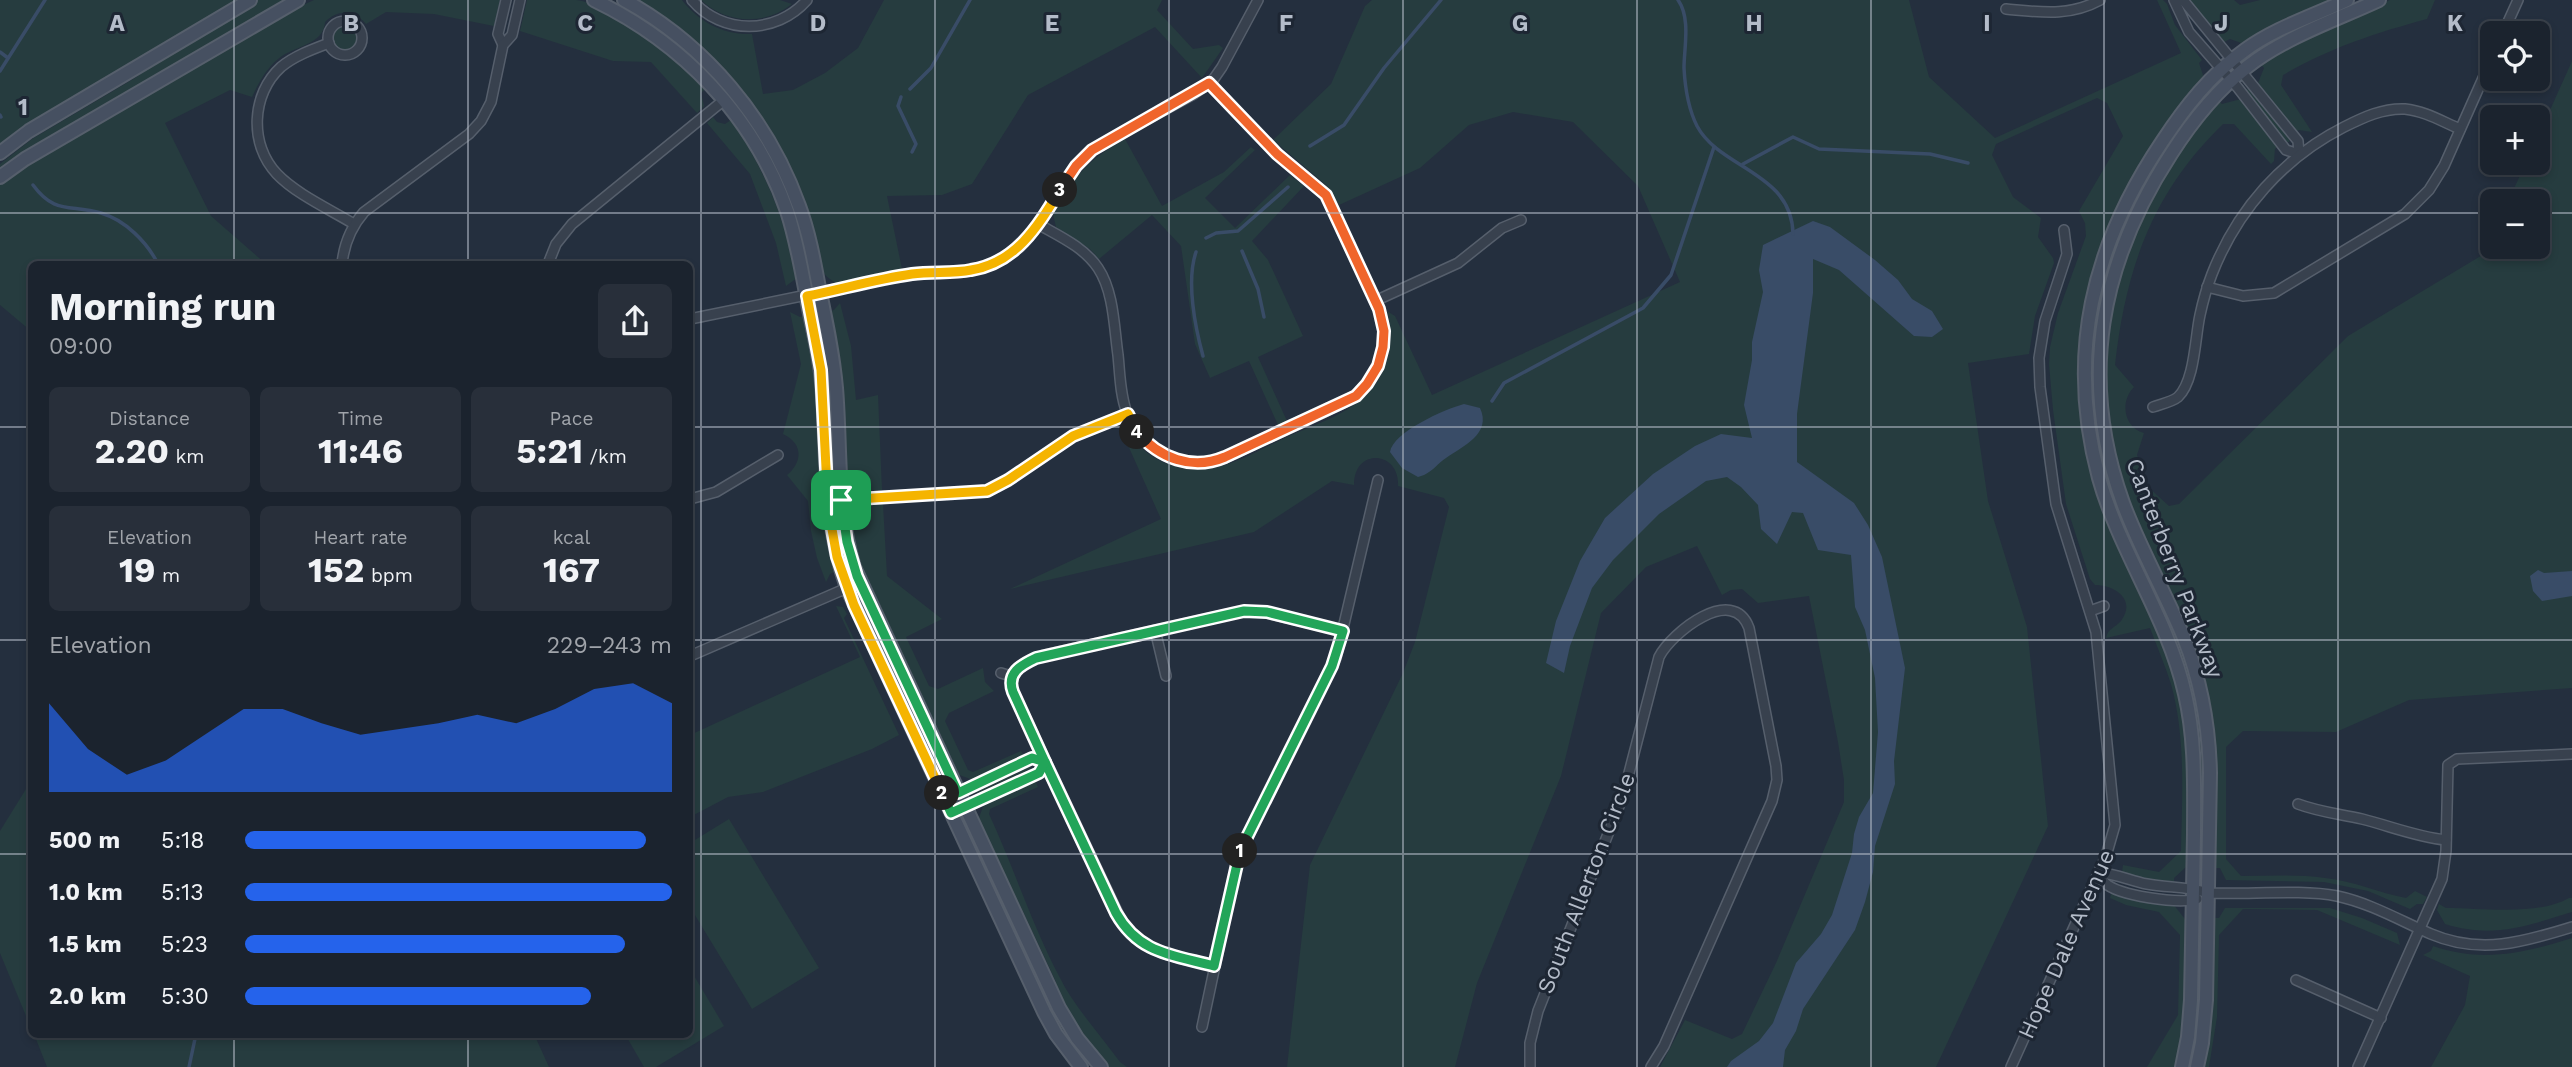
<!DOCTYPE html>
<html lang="en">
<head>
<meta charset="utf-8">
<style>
  :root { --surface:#1b232e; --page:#282f3a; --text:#f1f3f6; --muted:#a0a4aa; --line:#39404a; --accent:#2563eb }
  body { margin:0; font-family:"Work Sans",sans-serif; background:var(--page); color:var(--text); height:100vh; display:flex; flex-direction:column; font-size:26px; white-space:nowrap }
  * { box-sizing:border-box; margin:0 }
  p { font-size:23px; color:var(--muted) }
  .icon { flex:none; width:38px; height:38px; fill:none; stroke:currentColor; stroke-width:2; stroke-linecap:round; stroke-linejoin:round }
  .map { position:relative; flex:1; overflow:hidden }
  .drawer { position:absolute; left:28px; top:261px; width:665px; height:777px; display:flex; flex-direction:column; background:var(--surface); border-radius:10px; box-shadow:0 4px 10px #0003,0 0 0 2px var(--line) }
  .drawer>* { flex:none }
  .tools { position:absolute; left:2480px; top:21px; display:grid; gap:14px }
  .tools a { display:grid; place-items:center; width:70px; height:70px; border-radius:10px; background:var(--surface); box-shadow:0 4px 10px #0003,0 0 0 2px var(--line); font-size:35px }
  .pin { position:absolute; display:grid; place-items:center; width:60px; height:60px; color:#fff; margin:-30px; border-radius:14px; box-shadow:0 4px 10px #0006 }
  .km { position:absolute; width:35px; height:35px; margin:-18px; border-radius:50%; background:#222; color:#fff; font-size:19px; line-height:35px; text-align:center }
  .round { display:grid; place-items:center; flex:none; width:74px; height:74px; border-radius:10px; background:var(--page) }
  .summary { display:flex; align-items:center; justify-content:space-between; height:119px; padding:0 21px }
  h1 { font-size:38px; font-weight:700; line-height:52px }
  .stats { display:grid; grid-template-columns:repeat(3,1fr); gap:10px; height:119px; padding:7px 21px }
  .stats div { display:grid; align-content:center; border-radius:10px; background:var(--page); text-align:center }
  .stats b { font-size:35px; font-weight:700 }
  .stats small { font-size:19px; font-weight:400 }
  .stats p { font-size:19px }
  .chart { height:196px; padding:14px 21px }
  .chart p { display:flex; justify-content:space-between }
  .chart svg { width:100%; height:126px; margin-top:7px; fill:var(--accent); opacity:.7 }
  ul { padding:0 21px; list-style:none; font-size:23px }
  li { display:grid; grid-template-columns:112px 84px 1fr; align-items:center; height:52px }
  li i { height:18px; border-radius:9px; background:var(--accent) }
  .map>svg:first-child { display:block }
  .green { fill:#263c3f }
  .water { fill:#394c67 }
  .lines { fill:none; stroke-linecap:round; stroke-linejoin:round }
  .stream { stroke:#394c67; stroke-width:3.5 }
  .street-casing { stroke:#565f6c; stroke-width:12 }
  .secondary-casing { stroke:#565f6c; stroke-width:16 }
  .street { stroke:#38414e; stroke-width:9 }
  .secondary { stroke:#465061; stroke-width:12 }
  .split-1-casing { stroke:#fff; stroke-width:14 }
  .split-2-casing { stroke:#fff; stroke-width:14 }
  .split-3-casing { stroke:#fff; stroke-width:14 }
  .split-4-casing { stroke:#fff; stroke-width:14 }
  .split-5-casing { stroke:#fff; stroke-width:14 }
  .split-1 { stroke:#22a559; stroke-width:9 }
  .split-2 { stroke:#22a559; stroke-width:9 }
  .split-3 { stroke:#f5b400; stroke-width:9 }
  .split-4 { stroke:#f0652b; stroke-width:9 }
  .split-5 { stroke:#f5b400; stroke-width:9 }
  .grid { fill:none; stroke:#b4bcc9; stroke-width:2; stroke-opacity:0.55 }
  .labels { text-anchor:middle; stroke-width:6; stroke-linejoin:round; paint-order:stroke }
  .street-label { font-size:23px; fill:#b4bcc9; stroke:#1d2633 }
  .grid-label { font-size:23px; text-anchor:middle; font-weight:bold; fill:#b4bcc9; stroke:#1d2633; stroke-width:6; stroke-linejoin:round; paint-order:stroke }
</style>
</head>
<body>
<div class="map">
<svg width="2572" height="1067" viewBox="0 0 2572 1067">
  <rect width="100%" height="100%" fill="#242f3e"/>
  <g class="green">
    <path d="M0,0H238L101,81L0,147Z"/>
    <path d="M258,0H291L0,173V164L32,139L135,78L183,43Z"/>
    <path d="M314,0H500L494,26L434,14L386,12L366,24C354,10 338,9 325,22C324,45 293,46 278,59C266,69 259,82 252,97L230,90L165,123L211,216L266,264H32L31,331L0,305V185L44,154L282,15Z"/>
    <path d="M527,0C543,0 561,0 576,0C612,4 680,63 705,89L701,93L704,106L697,113L651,62L613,61L520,31Z"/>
    <path d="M602,0C635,0 696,57 719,81C747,109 771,147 787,184C796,206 801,232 808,256L783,193L729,100Z"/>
    <path d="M637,0H682C699,22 723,35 752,34L763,94L793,90L825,73L858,48L884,0H1162L1157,10L1193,49L1219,45L1223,48L1202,78L1155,27L1028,95L972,184L942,195L887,196L902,269L835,283C832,280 825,276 823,272C820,267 820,257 818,251C815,235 811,220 805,204C775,119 715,46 637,0Z"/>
    <path d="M701,0H780L792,4C764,26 727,24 701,0Z"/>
    <path d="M1372,0H1909L1929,77L1995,138L2181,53L2157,0H2163L2167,4L2175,25L2202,60L2199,63L2204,78C2181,110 2156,142 2135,175C2115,207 2102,244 2092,280L2086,442L2177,678L2190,752V867H2186L2174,878V882L2145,879L2122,872L2123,865L2159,872L2181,851C2182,796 2186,738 2171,684C2165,665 2157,647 2150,628L2106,638C2108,628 2115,628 2121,621C2137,599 2114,585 2095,585L2090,579L2066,504L2053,410L2049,364L2050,347L2058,313L2086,236L2085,223L2079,211L2123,136L2107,103L2097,98L1996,144L1992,155L2013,197L2041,218L2038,237L2053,258L2054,263L2035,316L2029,354L1968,363L1988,501L2027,627L2048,826L1936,1067H1660L1685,1020L1732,1039L1742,1034L1776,963L1844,802V780L1838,742L1809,596L1758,603L1742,589L1731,590L1722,595L1697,546L1646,567L1601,613L1561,776L1477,983L1455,1067H1287L1310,865L1403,673L1415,642L1449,507L1444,498L1398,486C1400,451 1354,447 1354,485L1332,481L1254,532L1010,589L1161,519L1122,432L1126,429C1145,461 1183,476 1218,467C1242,461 1265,447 1287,437C1309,427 1334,419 1354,405C1385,385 1397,346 1387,311L1395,316L1432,395L1680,282L1638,186L1573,122L1513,112L1469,125L1420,168L1339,205L1326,185L1273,140L1331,84L1365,6Z"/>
    <path d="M2190,0H2234L2240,5L2260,0H2334L2244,44L2230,39L2224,42Z"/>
    <path d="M2390,0H2435L2427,19C2375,33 2330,48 2283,75L2281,85L2312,132L2299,130L2296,132L2258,83L2264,68L2260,63L2284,49Z"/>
    <circle cx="345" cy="38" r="12"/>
    <path d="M2572,61V688L2409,700L2336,732L2243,731L2226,747V859L2241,876C2269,876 2298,874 2325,878C2354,881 2379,893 2406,898L2415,891L2427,897L2423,904H2417L2410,909L2368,891L2324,882L2226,880L2220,868H2213L2210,719L2120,479L2107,418L2104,367L2107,328L2126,251L2159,182L2217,99L2222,104L2241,99L2278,146L2275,149L2274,161L2271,164L2234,124H2223C2152,193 2126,268 2115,365L2134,387C2120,401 2123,427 2144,433L2137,455L2147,486L2169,506L2179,504L2348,336L2484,254L2492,237V247H2538V201H2508L2526,163H2538V137Z"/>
    <path d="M2250,87L2291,138L2289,142H2285L2247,93L2246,90Z"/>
    <path d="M2204,95L2168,148L2114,258L2101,435L2179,639L2198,700L2205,758L2202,874V791L2197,730L2102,471L2090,401L2093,320L2116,234L2161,150Z"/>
    <path d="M713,117L717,122L725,124L731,120C765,169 785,219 797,278L786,286L776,243L750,174L707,123Z"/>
    <path d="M1125,139L1162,206L1224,172L1251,147L1255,150L1205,198L1235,228L1290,175L1304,186L1252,241L1268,260L1303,336L1258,357L1287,421L1278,425L1249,361L1210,378L1195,344L1181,246L1152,215L1099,259L1090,249L1056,227L1053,214C1076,175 1085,162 1125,139Z"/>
    <path d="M840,303L851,346L856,400L878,395L882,490L858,491V485L846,480L841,371L830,311L834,310Z"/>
    <path d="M790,312L800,317L804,316L812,352L816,390L823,520L834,572L830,574L826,582L817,558L811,531L808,501L787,475C803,462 803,443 783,434L801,364Z"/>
    <path d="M819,332L830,382L840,530L946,780L852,591L836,540Z"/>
    <path d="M883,504L887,576L942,619L906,637L929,686L938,689L983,668L985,682L994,691L949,713L945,721L968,770L973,772L1021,751L1024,756L973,780L954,773L863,574L849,520L856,519L861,511L860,506Z"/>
    <path d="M836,606L843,607L847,614L844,618L899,735L872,749L763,792L728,797L690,817V735L860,657Z"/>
    <path d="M1027,765L1031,768L1030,772L980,795L976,793L977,789Z"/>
    <path d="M1035,780L1038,787L990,809L989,814C1014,868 1032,925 1060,978C1074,1006 1101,1036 1120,1062L1127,1067H1108L1080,1034L1054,987L1056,982L1023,912L1017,907L977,823L984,804Z"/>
    <path d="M31,781V1028L0,953V831Z"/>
    <path d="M729,819L819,968L752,1009L690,907V843Z"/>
    <path d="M2112,891L2173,904L2185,919H2188L2186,1013L2177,1067H2147L2178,1015L2180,935L2159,912L2126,905L2110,898Z"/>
    <path d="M2569,898H2572V912C2526,926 2493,939 2445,924L2437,910L2439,904L2446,908C2482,908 2538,916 2569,898Z"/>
    <path d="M2225,908H2330L2362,918L2397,933L2400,945L2317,910L2243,909L2219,935L2217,1017L2209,1067H2201L2212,918H2219Z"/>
    <path d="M2572,938V1067H2431L2465,1005L2470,976L2423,955L2431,951L2433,946C2482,963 2524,953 2572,938Z"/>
    <path d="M690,969L724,1026L656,1067H644L625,1034H690Z"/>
    <path d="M34,1034H534L549,1067H47Z"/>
  </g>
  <g class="water">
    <path d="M1813,221L1830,227L1875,260L1898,280L1912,299L1932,311L1943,329L1932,337L1914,336L1839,270L1813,259V293L1797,414V462L1854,503L1868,525L1882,557L1905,668L1894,761L1895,784L1875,846L1873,872L1865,902L1855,930L1803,1009L1796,1031L1785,1050L1783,1067H1727L1731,1061L1759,1041L1773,1023L1796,963L1821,934L1832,915L1852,853L1854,834L1859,817L1873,793L1878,732L1875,678L1865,630L1855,607L1851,555L1818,550L1803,513L1792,512L1777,544L1761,529L1758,505L1741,487L1727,477L1706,481L1659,514L1613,560L1592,588L1570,646L1564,673L1546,663L1556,621L1580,561L1605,518L1653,474L1695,446L1721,434L1752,438L1744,405L1752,360V342L1763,292L1759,270L1763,245Z"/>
    <path d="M1464,404L1480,408C1492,434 1463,446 1446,458C1438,463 1433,471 1424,475L1418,477L1402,468L1390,452C1393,432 1445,409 1464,404Z"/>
    <path d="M2538,570L2544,573L2572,571V596L2542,601L2533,591L2530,576Z"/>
  </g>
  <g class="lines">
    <g class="stream">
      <path d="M1678,0C1691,18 1684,48 1684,68C1685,87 1688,108 1697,126C1720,169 1792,172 1793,234"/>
      <path d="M0,52L8,58"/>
      <path d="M0,71L45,0"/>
      <path d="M910,89L931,68L970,0"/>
      <path d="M901,97L898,106L916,144L912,152"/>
      <path d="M0,115L1,117"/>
      <path d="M1310,146L1344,125L1384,68L1441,0"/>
      <path d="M1743,164L1793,137L1819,149L1930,154L1968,163"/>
      <path d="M33,185C55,215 70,204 101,213C125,220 147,242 158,264"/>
      <path d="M1206,238L1216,233L1238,231L1288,187"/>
      <path d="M1242,251L1258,289L1264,317"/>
      <path d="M1196,252C1186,281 1195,327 1203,356"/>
      <path d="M1492,401L1504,383L1643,308L1671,275L1714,147"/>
      <path d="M189,1067L196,1034"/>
    </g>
    <g class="street-casing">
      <g id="street">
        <path d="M692,0C722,35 776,35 807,0"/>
        <path d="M2174,0L2189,32L2238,88L2286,150L2299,154L2298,141L2183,0"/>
        <path d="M2006,9C2040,12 2069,17 2100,0"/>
        <circle cx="345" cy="38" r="17"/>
        <path d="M2503,33L2518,0"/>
        <path d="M329,43C313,49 294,56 281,67C251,94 249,145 277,174C296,194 331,210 354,224"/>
        <path d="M503,45L498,34L506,0"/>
        <path d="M1038,224C1059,236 1084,247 1098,268C1114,292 1114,327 1118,355C1120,374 1120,395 1127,413C1140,446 1172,466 1207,462C1224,461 1241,450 1256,443C1284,431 1311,419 1339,405C1371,390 1387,359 1383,323L1375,301L1326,195L1277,154L1209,83"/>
        <path d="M342,264C344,244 351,227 364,212L469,134L481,121L491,102L503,45L512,35L520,0"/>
        <path d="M548,264L556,244L572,224L724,100"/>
        <path d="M2207,287L2243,296L2274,293L2405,214L2429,190L2444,166L2492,58"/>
        <path d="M1375,301L1458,263L1502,228L1521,220"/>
        <path d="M690,319L909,274L970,270L985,267L1004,258L1020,247L1030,236L1072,172L1086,155L1107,141L1194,94L1213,80L1222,67L1258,0"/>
        <path d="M2153,407C2161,404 2172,402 2178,397C2195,381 2195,337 2200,315C2203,301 2207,287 2212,274C2237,210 2283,158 2344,127C2364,117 2383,108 2405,109C2425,111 2443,122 2460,129"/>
        <path d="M690,499L716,492L778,455"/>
        <path d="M841,500L987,491L1008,480L1073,436L1128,414"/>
        <path d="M2090,611L2104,606"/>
        <path d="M1155,630L1166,676"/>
        <path d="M690,656L847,588"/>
        <path d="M1001,673L1011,676"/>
        <path d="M1011,676L1013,692L1124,926C1147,955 1181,958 1214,966"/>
        <path d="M1011,676L1020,666L1044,655L1237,612L1258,611L1343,631"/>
        <path d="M945,799L1032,758L1045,762L1039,773L951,813"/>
        <path d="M2298,804C2319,812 2340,814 2362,819C2390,826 2417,837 2446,840"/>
        <path d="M2098,873C2116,873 2130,881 2147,884C2168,888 2188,886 2208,893C2247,895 2300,889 2337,896C2370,903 2401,921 2431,934C2480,955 2524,942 2572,927"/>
        <path d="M2098,873C2100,876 2102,880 2105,883C2119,896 2178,904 2197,899"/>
        <path d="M2296,980L2381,1018"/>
        <path d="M1202,1027L1239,853L1336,658L1378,480"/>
        <path d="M1530,1067V1043L1538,1011L1623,796L1659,657C1672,632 1733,584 1749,628L1776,766L1777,780L1772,801L1664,1046L1651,1067"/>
        <path d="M2011,1067L2106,856L2115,825L2096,632L2056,504L2040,387L2039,358L2045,321L2067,254L2064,230"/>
        <path d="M2358,1067L2442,879L2446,851L2448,765L2457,759L2572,754"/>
      </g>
    </g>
    <g class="secondary-casing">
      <g id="secondary">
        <path d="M594,0C683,43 754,116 787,211C797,241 802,273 808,304C813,330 820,356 822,383C828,456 822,516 847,588L1044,1012L1056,1034L1081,1067"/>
        <path d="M624,0C705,44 768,119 799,206C809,233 814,261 819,288C826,321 833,354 836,388C841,448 836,509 854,567L1059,1008L1077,1038L1101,1067"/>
        <path d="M0,153L29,131L250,0"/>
        <path d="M0,177L25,159L298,0"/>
        <path d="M2182,1067L2188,1037L2191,1000C2192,945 2193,890 2194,835C2194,788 2196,741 2185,694C2168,618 2120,553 2099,478C2066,355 2092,246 2162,142C2185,107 2210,75 2245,50C2275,28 2313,16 2347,0"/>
        <path d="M2197,1067L2202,1043L2206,1000L2210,773C2209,727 2201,681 2184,638C2165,592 2140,549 2123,503C2078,378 2100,263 2171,154C2192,121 2216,91 2247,67C2285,37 2336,20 2379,0"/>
      </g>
    </g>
    <use href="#street" class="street"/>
    <use href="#secondary" class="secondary"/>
  </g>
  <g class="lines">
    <g class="split-1-casing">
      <path id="split-1" d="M841,500L847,542L857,576L958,793L1032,758L1045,762L1116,913C1139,954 1173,955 1214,966L1240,851"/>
    </g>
    <g class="split-2-casing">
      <path id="split-2" d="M942,793L951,813L1039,773L1045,762L1013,692C1006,673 1021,665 1036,658L1244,611L1267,612L1343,631L1332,666L1240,851"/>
    </g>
    <g class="split-3-casing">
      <path id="split-3" d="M942,793L854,605L837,557L828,507L821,370L807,296C842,289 877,279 912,274C932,271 952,274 971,270C1016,263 1038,226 1060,190"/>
    </g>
    <g class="split-4-casing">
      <path id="split-4" d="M1060,190L1076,166L1092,150L1209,83L1277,154L1326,195L1379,309L1384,331L1383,347L1378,366L1367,384L1356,396L1225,457C1192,471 1159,458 1137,432"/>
    </g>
    <g class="split-5-casing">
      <path id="split-5" d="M841,500L987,491L1008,480L1073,436L1128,414L1137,432"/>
    </g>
    <use href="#split-1" class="split-1"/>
    <use href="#split-2" class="split-2"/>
    <use href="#split-3" class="split-3"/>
    <use href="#split-4" class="split-4"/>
    <use href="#split-5" class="split-5"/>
  </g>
  <path class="grid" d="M234,0V264M468,0V264M701,0V1067M935,0V1067M1169,0V1067M1403,0V1067M1637,0V1067M1871,0V1067M2104,0V1067M2338,0V1067M0,213H2492M2538,213H2572M0,427H32M690,427H2572M0,640H32M690,640H2572M0,854H32M690,854H2572M234,1034V1067M468,1034V1067"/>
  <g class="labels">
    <g class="street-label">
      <text transform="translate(2175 568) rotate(69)" y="8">Canterberry Parkway</text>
      <text transform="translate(1586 883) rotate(-69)" y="8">South Allerton Circle</text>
      <text transform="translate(2066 944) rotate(-66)" y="8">Hope Dale Avenue</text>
    </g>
  </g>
  <g class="grid-label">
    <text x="117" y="31">A</text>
    <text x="351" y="31">B</text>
    <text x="585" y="31">C</text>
    <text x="818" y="31">D</text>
    <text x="1052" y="31">E</text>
    <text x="1286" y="31">F</text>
    <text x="1520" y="31">G</text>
    <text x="1754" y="31">H</text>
    <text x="1987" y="31">I</text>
    <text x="2221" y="31">J</text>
    <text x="2455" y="31">K</text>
    <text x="23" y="115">1</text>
  </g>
</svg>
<div class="tools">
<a><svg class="icon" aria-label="locate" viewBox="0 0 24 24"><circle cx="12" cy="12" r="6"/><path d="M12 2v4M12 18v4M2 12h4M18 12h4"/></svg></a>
<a>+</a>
<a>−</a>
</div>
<div class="pin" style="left:841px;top:500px;background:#1e9e55"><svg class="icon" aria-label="arrive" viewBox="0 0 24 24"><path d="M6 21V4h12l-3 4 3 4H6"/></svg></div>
<b class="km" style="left:1240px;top:851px">1</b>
<b class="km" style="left:942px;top:793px">2</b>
<b class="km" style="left:1060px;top:190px">3</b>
<b class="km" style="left:1137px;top:432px">4</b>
<section class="drawer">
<div class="summary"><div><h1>Morning run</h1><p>09:00</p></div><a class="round"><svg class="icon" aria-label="share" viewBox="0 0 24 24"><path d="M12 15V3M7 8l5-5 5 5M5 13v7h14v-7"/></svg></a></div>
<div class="stats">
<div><p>Distance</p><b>2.20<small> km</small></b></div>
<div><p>Time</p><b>11:46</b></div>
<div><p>Pace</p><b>5:21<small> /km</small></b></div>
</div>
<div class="stats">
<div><p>Elevation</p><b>19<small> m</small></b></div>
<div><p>Heart rate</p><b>152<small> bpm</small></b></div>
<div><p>kcal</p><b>167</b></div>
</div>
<div class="chart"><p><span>Elevation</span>229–243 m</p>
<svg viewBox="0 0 160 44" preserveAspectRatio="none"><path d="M0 44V13L10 29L20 38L30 33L40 24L50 15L60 15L70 20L80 24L90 22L100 20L110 17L120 20L130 15L140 8L150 6L160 13V44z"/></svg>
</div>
<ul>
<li><b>500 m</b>5:18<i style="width:94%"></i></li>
<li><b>1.0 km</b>5:13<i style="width:100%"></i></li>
<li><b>1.5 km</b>5:23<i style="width:89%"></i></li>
<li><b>2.0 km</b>5:30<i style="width:81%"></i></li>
</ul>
</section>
</div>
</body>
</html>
